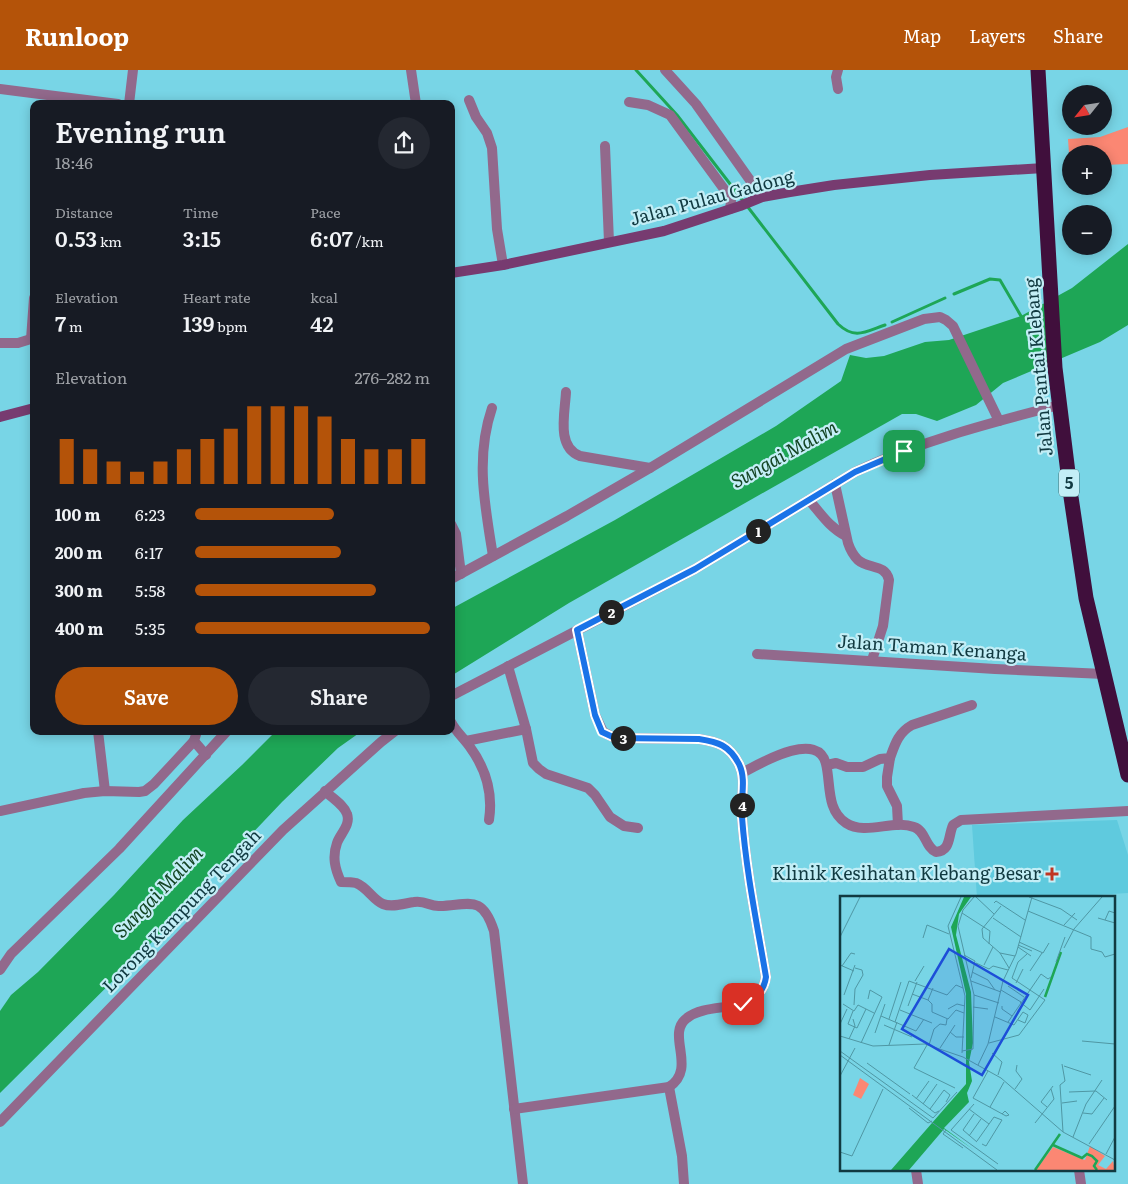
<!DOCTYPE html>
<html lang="en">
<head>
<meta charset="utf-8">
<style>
  :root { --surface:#171b24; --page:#242831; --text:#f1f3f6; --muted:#9ea1a6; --accent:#b45309 }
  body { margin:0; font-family:Literata,serif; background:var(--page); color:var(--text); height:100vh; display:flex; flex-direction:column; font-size:19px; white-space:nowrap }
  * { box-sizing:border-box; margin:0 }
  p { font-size:16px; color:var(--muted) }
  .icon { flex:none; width:28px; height:28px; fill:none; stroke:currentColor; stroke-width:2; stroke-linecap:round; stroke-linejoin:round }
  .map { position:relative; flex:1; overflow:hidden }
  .panel { position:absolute; left:30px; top:30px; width:425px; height:635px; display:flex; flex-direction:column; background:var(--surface); border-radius:10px; box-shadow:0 2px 12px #0003 }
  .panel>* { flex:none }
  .needle { width:32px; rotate:240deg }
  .buttons { position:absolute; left:1062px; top:15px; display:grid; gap:10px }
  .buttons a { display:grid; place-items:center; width:50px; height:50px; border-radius:50%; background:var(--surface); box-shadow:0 2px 12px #0003; font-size:25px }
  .pin { position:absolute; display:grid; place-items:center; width:42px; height:42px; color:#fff; margin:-21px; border-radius:10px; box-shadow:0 2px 8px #0006 }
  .km { position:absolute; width:25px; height:25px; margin:-12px; border-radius:50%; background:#222; color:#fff; font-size:14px; line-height:25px; text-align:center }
  .round { display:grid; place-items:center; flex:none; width:52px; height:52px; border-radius:26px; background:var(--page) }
  .head { display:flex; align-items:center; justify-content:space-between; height:85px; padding:0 25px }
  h1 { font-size:28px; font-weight:600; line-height:38px }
  .metrics { display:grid; grid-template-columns:repeat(3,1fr); gap:8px; height:85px; padding:5px 25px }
  .metrics div { display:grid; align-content:center }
  .metrics b { font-size:21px; font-weight:600 }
  .metrics small { font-size:14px; font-weight:400 }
  .metrics p { font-size:14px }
  .chart { height:140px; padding:10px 25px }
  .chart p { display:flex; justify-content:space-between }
  .chart svg { width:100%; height:90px; margin-top:5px; stroke:var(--accent); stroke-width:6 }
  .action { display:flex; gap:10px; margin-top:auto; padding:10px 25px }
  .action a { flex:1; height:58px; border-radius:30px; background:var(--accent); color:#fff; font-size:20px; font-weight:600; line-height:58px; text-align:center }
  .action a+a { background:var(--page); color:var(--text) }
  ul { padding:0 25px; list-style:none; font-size:16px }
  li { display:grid; grid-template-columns:80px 60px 1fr; align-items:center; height:38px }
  li i { height:12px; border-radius:6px; background:var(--accent) }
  header { display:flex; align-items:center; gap:30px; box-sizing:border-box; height:70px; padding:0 25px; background:var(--accent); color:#fff }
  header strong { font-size:24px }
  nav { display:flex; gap:28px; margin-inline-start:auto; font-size:18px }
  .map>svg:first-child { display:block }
  .built { fill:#5fcade }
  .green { fill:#fb8773 }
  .water { fill:#1ea656 }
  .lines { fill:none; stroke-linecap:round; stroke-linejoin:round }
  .stream { stroke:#1ea656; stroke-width:3 }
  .street { stroke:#92698c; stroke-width:10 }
  .secondary { stroke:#773b70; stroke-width:10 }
  .highway { stroke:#400f3c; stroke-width:15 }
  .route-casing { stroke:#fff; stroke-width:10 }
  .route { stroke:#1a73e8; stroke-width:6 }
  .poi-dot { fill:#c13522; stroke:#c3eef6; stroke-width:2 }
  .labels { text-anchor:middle; stroke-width:4.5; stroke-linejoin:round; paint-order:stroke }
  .shield { fill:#c3eef6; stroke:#467077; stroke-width:1 }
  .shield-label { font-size:16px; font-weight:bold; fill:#113a41 }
  .street-label { font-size:18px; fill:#113a41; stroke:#c3eef6 }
  .poi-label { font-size:18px; fill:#113a41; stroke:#c3eef6; text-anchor:end }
  .water-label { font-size:19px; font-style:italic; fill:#144524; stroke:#c3eef6 }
  .inset-river { fill:none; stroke:#1ea656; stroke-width:2.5 }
  .inset-road { fill:none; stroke:#4f97a4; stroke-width:1 }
  .view { fill:#1d4ed8; fill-opacity:0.15; stroke:#1d4ed8; stroke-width:2.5 }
  .inset-edge { fill:none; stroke:#113a41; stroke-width:2.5 }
</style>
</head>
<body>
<header>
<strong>Runloop</strong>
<nav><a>Map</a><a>Layers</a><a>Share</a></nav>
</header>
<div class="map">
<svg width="1128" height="1114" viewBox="0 0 1128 1114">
  <rect width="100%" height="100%" fill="#78d5e6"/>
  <path class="built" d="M1117,750L1128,785V823L1045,828H977L972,755Z"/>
  <path class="green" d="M1128,57V94L1104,95V84H1071L1070,97L1068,69L1100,67Z"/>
  <g class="water">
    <path d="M1128,174V255L1100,272L1003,313L976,335L937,351L916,344H902L569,533L451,606V539L615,450L776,356L841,311L850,285L866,288L884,286L925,272L949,270L1021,246L1072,218Z"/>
    <path d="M276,661H362L338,678L282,732L192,827L161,863L0,1023V941L11,925L38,902L114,825L183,750L242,695Z"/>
  </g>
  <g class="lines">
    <g class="stream">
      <path d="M636,0L677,45L838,254C855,270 865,262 885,255"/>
      <path d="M954,224L990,209L1000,210L1021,246"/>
      <path d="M892,252L945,228"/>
    </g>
    <g class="street">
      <path d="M411,0L416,34"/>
      <path d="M665,0L696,34L762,127"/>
      <path d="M838,0L836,7L838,19"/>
      <path d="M0,19L118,34"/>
      <path d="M469,30L476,47L487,63L492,78L497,159L503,195"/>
      <path d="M629,32L648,35L670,45L724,119L731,131L730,139"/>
      <path d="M129,34L133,0"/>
      <path d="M605,76L609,172"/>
      <path d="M31,269L34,228"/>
      <path d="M0,273H18L34,268"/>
      <path d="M566,322C565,343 556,377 580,386L650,398"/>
      <path d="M492,338C475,388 485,436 493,486"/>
      <path d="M835,414L848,473C850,479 853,485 858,490C868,499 886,494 889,510L883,556L872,590"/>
      <path d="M809,430C821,444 830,458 846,466"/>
      <path d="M451,454L456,464L461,504"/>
      <path d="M451,509L567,446L650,398L846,279L924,249L940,247L946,250L953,256L999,351"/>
      <path d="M757,584L995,599L1104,604"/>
      <path d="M508,596L526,659L533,693L539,699L546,704L588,718L595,725L610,747L624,756L638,758"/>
      <path d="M451,626L695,499L855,402C920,371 990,353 1059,335"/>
      <path d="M451,652C456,662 464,668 470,677C486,699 493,724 489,750"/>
      <path d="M98,661L105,721"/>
      <path d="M197,661L194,671L206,685"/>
      <path d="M466,671L526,659"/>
      <path d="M890,688L887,707V716L897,736L898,755"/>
      <path d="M827,695L836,693L847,697H863L880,689L890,688C895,674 898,663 912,655L972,635"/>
      <path d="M742,703C759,694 818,659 826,694C831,714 826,740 846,753C866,766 893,749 914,757C926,761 925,777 936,782C951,781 948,766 953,755L961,750L1128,741"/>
      <path d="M325,721C332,728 344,735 347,744C351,755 340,764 337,773C332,787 335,799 341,812C345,812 352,812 356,813C367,817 373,830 383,834C393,838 405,833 414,832C426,830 430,837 440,836C469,835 482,824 494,861L523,1114"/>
      <path d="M0,741L84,723L105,721L139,722L145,721L154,714L194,671"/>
      <path d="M0,900L11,884L119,779L227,661"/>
      <path d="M669,1017L682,1086L684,1114"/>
      <path d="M514,1039L669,1017C698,998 665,964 687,948C711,929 759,948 766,907C757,854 746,801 742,747C740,730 747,710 739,694C729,675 718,672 699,669L615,668L603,662L595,645L577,560"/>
      <path d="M0,1052L283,760L381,672L395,661"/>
      <path d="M916,1100L918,1114"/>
      <path d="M1079,1100L1081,1114"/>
    </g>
    <g class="secondary">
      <path d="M451,203L503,195L664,161L740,136L762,127L790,122L834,115L930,105L1044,98"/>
      <path d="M0,347L34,338"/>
    </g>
    <path class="highway" d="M1038,0L1055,298L1071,427L1086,528L1128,705"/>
  </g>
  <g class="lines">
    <g class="route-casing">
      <path id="route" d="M743,934C756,928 764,921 766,907C757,854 746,801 742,747C740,730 747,710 739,694C729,675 718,672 699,669L615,668L602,662L595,645L577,560L695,499L855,402L904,381"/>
    </g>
    <use href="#route" class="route"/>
  </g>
  <path class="poi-dot" d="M1049.5 796.5h5v5h5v5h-5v5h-5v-5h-5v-5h5z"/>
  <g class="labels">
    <rect class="shield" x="1059" y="399.5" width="20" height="27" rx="4"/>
    <g class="shield-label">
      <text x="1069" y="419">5</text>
    </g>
    <g class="street-label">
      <text transform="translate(712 128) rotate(-15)" y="6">Jalan Pulau Gadong</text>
      <text transform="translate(1039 297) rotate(-95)" y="6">Jalan Pantai Klebang</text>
      <text transform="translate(932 578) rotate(4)" y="6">Jalan Taman Kenanga</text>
      <text transform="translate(182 841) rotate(-46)" y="6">Lorong Kampung Tengah</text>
    </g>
    <g class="poi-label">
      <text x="1041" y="810">Klinik Kesihatan Klebang Besar</text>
    </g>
    <g class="water-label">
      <text transform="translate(784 384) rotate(-29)" y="7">Sungai Malim</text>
      <text transform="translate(158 822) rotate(-46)" y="7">Sungai Malim</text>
    </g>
  </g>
  <g transform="translate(840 826)">
    <rect width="275" height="275" fill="#78d5e6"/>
    <path d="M20,182L29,188L21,203L13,199ZM250,250L265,260L258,269L266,273L273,265L275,274H196L213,251L245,264Z" fill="#fb8773"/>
    <path d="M124,1H131L119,18L116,39L131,96L133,147L129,166L132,185L127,197L129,206L104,232L134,254L104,233L69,274H51L126,188V98L111,31Z" fill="#1ea656"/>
    <path class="inset-river" d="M205,101L221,56M213,249L242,262L247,258L252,260L257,265L254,270L257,274M195,274L220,238"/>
    <path class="inset-road" d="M121,1L108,30L125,100L122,157M136,1L154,18M189,1L221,13L237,24M154,7L156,5L185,24M161,10L142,33L143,42L160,57L175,60M188,15L251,41V53L262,56L265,61L275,58M122,17L150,35L149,48M153,22L181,41M258,22L275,27M265,24L269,15L275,17M224,29L235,17M0,41L20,1M83,42L87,29L109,38M179,46L203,57L209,47M178,49L192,55M178,51L191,60M224,52L234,33L262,1M160,57L169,72M124,59L135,65L131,82M216,66L225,41M136,67L149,73L153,70L168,74M0,69L14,75M144,69L153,51M2,70L11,57L15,58M190,75L202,57M132,76L148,84L155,94M75,85L84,70M131,85L161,96M176,87L183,73M168,90L184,101M93,92L88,104L92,108V116L108,123L116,114L124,117M161,94L181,106M72,98L88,104M4,99L15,69M134,99L159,107M180,106L190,114L204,93M3,108L14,115L18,109L34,117M14,109L15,93L23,79L22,74L15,72M68,110L77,86M162,110V113L172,120M133,111L148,113M108,113L117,108L125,110M60,114L92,127M13,115L8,128L17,132L26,113M41,120L76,135L84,123M155,121L174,129L183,116L188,119L185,127L178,124M49,123L61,86M55,126L69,85L107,99L116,89L123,92M168,126L201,78L208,83L211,81M0,128L7,113M44,129L72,141M110,136L116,141H124M35,137L45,108M0,140L33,150L85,148L123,161L161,182L223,236L275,264M9,143L15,130L13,123M242,145L275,148M21,147L42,101L30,94L28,103M149,147L179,139L205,104L172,82L178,66L187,58M49,149L57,126M87,149L74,172L115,192M89,149L94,133L100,128L106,129L107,123M100,152L115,129M0,155L93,222L117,196M122,155L133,153L134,99L118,30L123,14L134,1M152,157L162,166L158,179M0,159L157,274M27,167L70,198M222,168L225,185L220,189L223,236M138,169L148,148L163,85L176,58L192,1M224,170L251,179M148,175L133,202L166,220L169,219L165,215L162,218M0,180L15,152M175,193L182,183L176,175L177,169M229,196L256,195L267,204M72,199L95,217L99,215M76,203L89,185M222,207L237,205M83,208L97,188M134,208L111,234L158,268M150,211L164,186M207,211L201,206L213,190M69,212L88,227L92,225M90,213L104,194L110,199L106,206M129,213L149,228M243,217L252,218L264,202M134,218L123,234L137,246M195,227L214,203L211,193M106,234L103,238L123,252M129,240L141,223M233,241L246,208L262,184M137,245L154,221L162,224L146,250L142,248M249,248L275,210M0,256L12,260L43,193M266,258L275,241"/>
    <path class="view" d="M109,53L188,99L142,179L62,133Z"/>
    <rect width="275" height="275" class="inset-edge"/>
  </g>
</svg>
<div class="buttons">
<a><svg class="needle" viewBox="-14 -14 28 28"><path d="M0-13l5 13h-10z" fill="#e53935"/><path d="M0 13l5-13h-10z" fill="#9ea1a6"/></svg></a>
<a>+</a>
<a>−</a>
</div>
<div class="pin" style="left:904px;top:381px;background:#1e9e55"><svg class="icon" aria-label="arrive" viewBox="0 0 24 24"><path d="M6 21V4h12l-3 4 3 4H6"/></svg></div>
<div class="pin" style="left:743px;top:934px;background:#d93025"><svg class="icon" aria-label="check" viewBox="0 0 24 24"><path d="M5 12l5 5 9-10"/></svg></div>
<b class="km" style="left:758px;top:461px">1</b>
<b class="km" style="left:611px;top:542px">2</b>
<b class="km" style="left:623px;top:668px">3</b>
<b class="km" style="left:742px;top:735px">4</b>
<section class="panel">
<div class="head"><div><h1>Evening run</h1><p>18:46</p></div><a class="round"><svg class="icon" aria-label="share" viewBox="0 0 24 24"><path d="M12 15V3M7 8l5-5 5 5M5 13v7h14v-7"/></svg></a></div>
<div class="metrics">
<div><p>Distance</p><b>0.53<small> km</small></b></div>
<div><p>Time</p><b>3:15</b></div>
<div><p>Pace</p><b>6:07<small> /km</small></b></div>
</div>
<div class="metrics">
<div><p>Elevation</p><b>7<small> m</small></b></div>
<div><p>Heart rate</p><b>139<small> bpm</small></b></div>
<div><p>kcal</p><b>42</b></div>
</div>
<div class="chart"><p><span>Elevation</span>276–282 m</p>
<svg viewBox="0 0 160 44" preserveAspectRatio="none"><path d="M5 44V22M15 44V27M25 44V33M35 44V38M45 44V33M55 44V27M65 44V22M75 44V17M85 44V6M95 44V6M105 44V6M115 44V11M125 44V22M135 44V27M145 44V27M155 44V22"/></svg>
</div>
<ul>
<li><b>100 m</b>6:23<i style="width:59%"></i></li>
<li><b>200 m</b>6:17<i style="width:62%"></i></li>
<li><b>300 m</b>5:58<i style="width:77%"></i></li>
<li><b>400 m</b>5:35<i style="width:100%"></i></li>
</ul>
<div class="action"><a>Save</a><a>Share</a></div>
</section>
</div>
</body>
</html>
